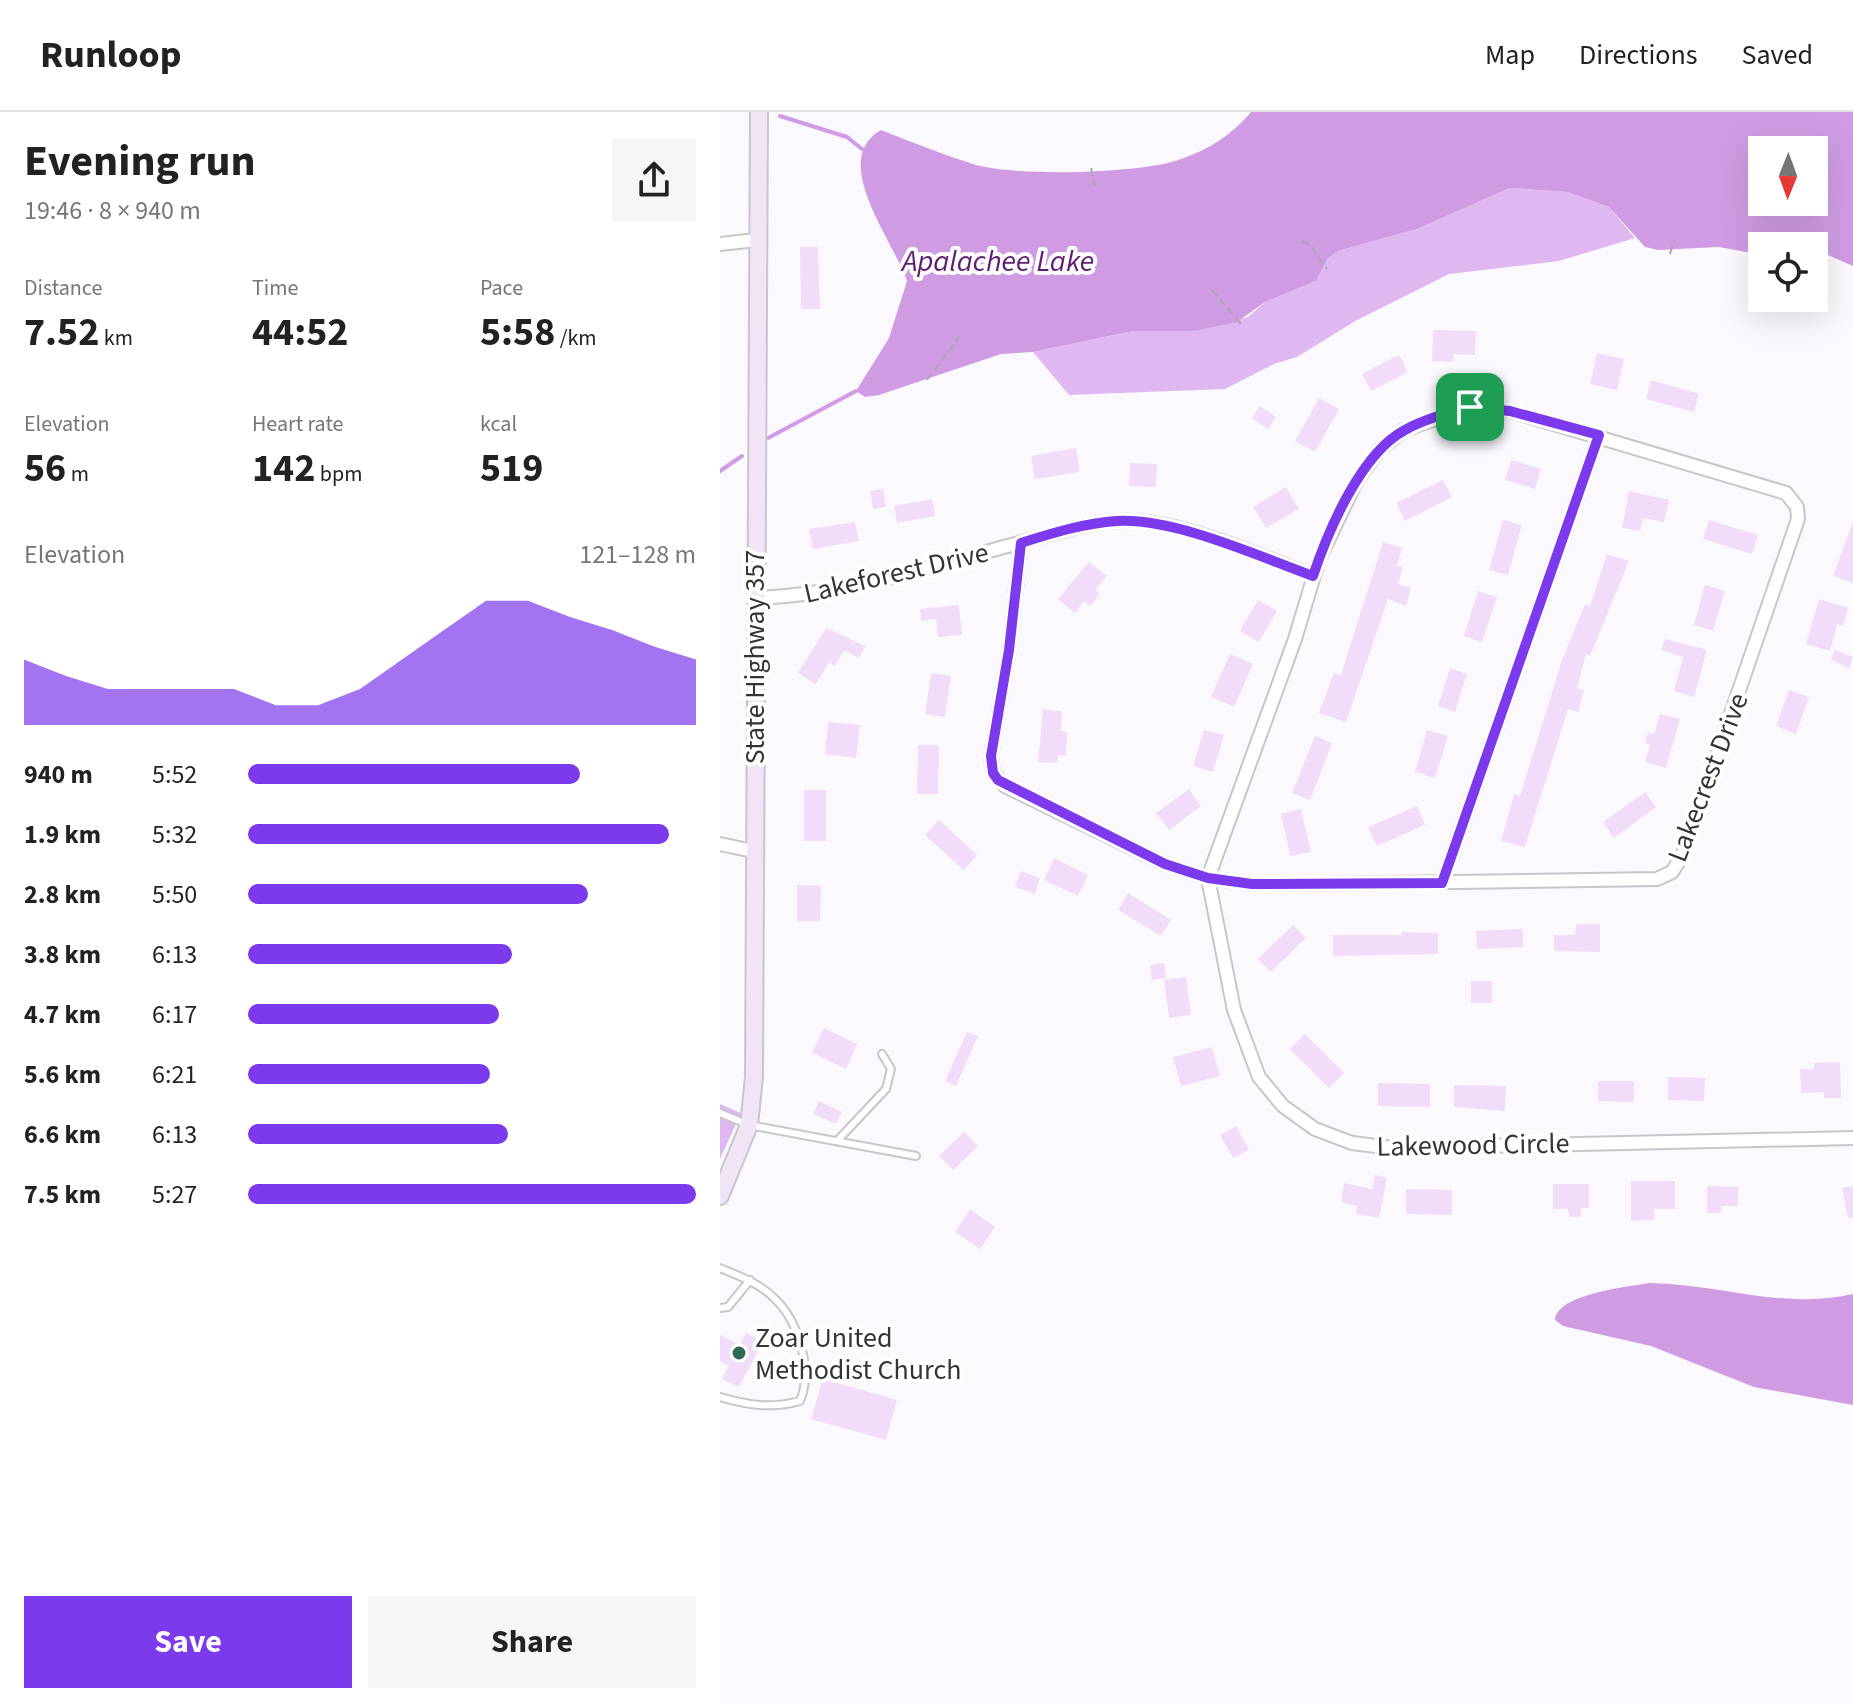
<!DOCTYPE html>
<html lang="en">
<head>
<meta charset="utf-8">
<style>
  :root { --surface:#fff; --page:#f6f6f6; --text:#222; --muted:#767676; --line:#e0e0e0; --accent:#7c3aed }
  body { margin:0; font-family:"Source Sans 3",sans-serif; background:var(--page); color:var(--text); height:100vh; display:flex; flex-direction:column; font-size:30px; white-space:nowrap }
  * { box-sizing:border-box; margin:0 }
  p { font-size:26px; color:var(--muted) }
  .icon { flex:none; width:44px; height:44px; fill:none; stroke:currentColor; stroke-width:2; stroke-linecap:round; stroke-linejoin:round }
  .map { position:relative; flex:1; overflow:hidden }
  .panel { display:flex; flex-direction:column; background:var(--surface); width:720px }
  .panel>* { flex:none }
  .needle { width:52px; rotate:181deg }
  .fabs { position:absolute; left:1028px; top:24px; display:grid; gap:16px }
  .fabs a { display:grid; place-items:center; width:80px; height:80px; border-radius:0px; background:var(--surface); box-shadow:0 8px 32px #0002; font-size:40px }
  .pin { position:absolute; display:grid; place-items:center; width:68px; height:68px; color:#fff; margin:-34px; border-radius:16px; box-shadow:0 4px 12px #0006 }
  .round { display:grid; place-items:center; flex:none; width:84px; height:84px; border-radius:0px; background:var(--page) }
  .head { display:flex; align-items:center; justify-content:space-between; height:136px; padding:0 24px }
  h1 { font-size:44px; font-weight:700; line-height:60px }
  .metrics { display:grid; grid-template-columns:repeat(3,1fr); gap:12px; height:136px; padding:8px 24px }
  .metrics div { display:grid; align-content:center }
  .metrics b { font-size:40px; font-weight:700 }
  .metrics small { font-size:22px; font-weight:400 }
  .metrics p { font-size:22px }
  .chart { height:224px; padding:16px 24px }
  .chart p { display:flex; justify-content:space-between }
  .chart svg { width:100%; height:144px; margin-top:8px; fill:var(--accent); opacity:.7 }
  .button { display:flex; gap:16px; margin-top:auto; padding:16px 24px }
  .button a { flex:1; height:92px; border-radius:0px; background:var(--accent); color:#fff; font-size:32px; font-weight:700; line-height:92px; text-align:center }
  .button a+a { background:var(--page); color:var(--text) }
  ul { padding:0 24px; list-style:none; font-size:26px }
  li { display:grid; grid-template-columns:128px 96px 1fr; align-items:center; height:60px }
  li i { height:20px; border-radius:10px; background:var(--accent) }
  header { display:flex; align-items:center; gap:48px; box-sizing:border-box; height:112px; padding:0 40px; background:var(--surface); border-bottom:2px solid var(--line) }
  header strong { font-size:38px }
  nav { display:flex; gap:44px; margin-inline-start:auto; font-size:28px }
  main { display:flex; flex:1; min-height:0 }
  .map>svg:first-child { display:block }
  .green { fill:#e0b8f1 }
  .water { fill:#cf9ce4; fill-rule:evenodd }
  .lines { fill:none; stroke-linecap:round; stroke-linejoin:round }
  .stream { stroke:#cf9ce4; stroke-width:4 }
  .building { fill:#f1dcfa }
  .service-casing { stroke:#c9c5ca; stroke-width:10 }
  .minor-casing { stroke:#c9c5ca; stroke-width:16 }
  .secondary-casing { stroke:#c9c5ca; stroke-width:20 }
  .path { stroke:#aaa8ab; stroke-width:2; stroke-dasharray:8 4; stroke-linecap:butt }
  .service { stroke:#fff; stroke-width:6 }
  .minor { stroke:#fff; stroke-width:12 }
  .secondary { stroke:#f1e4f6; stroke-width:16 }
  .route-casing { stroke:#fff; stroke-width:16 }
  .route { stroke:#7c3aed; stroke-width:10 }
  .poi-dot { fill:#2f6a53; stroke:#fff; stroke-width:3 }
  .labels { text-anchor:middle; stroke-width:8; stroke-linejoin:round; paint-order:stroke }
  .street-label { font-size:28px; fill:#343335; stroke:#fff }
  .poi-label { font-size:28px; fill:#343335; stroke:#fff; text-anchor:start }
  .water-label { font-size:30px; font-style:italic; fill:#5d1e73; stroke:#fff }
</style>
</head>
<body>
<header>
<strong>Runloop</strong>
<nav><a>Map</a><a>Directions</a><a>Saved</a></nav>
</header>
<main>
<section class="panel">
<div class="head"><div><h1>Evening run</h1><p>19:46 · 8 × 940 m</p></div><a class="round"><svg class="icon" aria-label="share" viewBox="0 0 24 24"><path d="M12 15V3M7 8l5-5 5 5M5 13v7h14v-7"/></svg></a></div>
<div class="metrics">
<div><p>Distance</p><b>7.52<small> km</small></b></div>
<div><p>Time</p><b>44:52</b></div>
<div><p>Pace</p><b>5:58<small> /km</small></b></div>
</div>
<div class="metrics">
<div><p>Elevation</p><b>56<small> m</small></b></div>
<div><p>Heart rate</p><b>142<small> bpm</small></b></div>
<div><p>kcal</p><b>519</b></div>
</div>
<div class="chart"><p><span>Elevation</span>121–128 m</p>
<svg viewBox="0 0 160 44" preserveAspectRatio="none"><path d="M0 44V24L10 29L20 33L30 33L40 33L50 33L60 38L70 38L80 33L90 24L100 15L110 6L120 6L130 11L140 15L150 20L160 24V44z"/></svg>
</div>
<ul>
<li><b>940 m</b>5:52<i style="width:74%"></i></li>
<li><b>1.9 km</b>5:32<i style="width:94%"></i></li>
<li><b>2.8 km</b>5:50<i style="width:76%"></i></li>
<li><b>3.8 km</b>6:13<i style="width:59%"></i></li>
<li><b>4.7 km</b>6:17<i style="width:56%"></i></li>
<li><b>5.6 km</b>6:21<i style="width:54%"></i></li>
<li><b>6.6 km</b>6:13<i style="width:58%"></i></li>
<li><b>7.5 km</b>5:27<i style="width:100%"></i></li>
</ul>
<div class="button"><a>Save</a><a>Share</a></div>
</section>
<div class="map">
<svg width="1133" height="1592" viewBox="0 0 1133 1592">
  <rect width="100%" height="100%" fill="#fcf9fe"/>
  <g class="green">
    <path d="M790,76L847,80L889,95L915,126L839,149L729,162L637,208L577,245L554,252L505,277L349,283L313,240L413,219H474L528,205L545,190L596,169L608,146L618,139L697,117Z"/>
    <path d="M0,992L21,1001L0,1047Z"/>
  </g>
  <g class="water">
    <path d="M531,0H1133V154L1108,143L1094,141V134H1042V143L999,135L938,138L925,135L889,95L847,80L790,76L697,117L618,139L608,146L596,169L545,190L517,210L474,219H413L313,240L281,242L159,283L145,285L136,279L169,226L187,169C174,129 108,48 161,18C191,30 222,42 253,52C293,65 422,62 461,47C488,38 513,22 531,0ZM1042,38H1094V90H1042Z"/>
    <path d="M929,1171C1002,1172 1059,1198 1133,1182V1293L1034,1275L931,1234L843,1214L835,1208C837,1182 907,1175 929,1171Z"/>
  </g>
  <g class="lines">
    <g class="stream">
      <path d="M60,4L127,25L142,37"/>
      <path d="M48,326L136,279"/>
      <path d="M0,359L22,344"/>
    </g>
  </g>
  <g class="building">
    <path d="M80,135H98L100,197H81Z"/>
    <path d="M713,218L756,219L755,243L734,242L733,250L712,249Z"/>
    <path d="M877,241L904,247L897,278L870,272Z"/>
    <path d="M679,243L688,260L651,279L642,262Z"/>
    <path d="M931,268L979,282L974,300L926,287Z"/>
    <path d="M599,286L619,297L595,340L575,329Z"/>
    <path d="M540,294L556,305L548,317L532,306Z"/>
    <path d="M356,336L360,360L315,367L311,344Z"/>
    <path d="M791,348L821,357L815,377L785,368Z"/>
    <path d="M410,351L437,352L436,375L409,374Z"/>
    <path d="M723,368L732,385L685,409L676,391Z"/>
    <path d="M566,375L579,397L546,416L533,395Z"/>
    <path d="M163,377L166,395L153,397L150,379Z"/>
    <path d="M909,379L949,388L944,410L923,406L920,419L902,416Z"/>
    <path d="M212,387L215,404L177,411L174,394Z"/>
    <path d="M783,408L802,413L788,463L769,458Z"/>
    <path d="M989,408L1038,423L1032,442L983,427Z"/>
    <path d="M135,410L139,429L93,437L89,417Z"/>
    <path d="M1132,412H1133V471L1113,464Z"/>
    <path d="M663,430L682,436L677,454L683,455L678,472L691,476L686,494L668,487L626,610L599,601L614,561L621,563Z"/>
    <path d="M887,442L909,449L870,544L866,542L857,576L864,578L858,600L848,597L805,735L781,729L794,682L800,684L841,551L865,492L870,494Z"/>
    <path d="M369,450L387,464L375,478L380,482L370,494L364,489L355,501L338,487Z"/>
    <path d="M985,473L1005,479L993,519L974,513Z"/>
    <path d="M758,479L777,485L762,530L744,524Z"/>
    <path d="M1099,487L1128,496L1123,514L1117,512L1110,539L1086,532Z"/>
    <path d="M538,488L557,499L539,530L520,519Z"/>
    <path d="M239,493L242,523L218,525L216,507L201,509L200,497Z"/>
    <path d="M106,516L145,534L139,546L124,539L115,554L109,550L96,572L78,561Z"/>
    <path d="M945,527L987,538L974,585L954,579L963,545L941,538Z"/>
    <path d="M1115,538L1133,545L1129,556L1111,548Z"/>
    <path d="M510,542L533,552L514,595L491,585Z"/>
    <path d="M730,556L747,562L735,600L718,594Z"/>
    <path d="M211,561L231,564L225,605L205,602Z"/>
    <path d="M1069,578L1089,585L1076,622L1056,614Z"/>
    <path d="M323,597L342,599L341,619L347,620L346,644L338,643L337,651L318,650Z"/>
    <path d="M940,602L960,607L946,656L925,650L930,633L925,631L928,620L934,622Z"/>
    <path d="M108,610L140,613L136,646L105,642Z"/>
    <path d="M484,618L504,623L493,660L473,654Z"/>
    <path d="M707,618L728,624L715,666L695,660Z"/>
    <path d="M595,624L612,631L590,688L572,681Z"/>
    <path d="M198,633H219L218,682H197Z"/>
    <path d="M469,677L481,694L449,718L436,701Z"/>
    <rect x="84" y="678" width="22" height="51"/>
    <path d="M925,680L936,695L894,726L883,710Z"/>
    <path d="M697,694L705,713L657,734L648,715Z"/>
    <path d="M581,697L591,740L570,744L561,702Z"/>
    <path d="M219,708L257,743L244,758L205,723Z"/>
    <path d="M334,746L368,763L358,784L324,768Z"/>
    <path d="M301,759L320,766L315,782L295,775Z"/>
    <path d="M77,773L101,774L100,809H77Z"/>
    <path d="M408,781L451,808L441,824L398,798Z"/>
    <path d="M856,812H880V840L834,839V823H855Z"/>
    <path d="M573,813L586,826L551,860L538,847Z"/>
    <path d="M803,817V835L757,837L756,819Z"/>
    <path d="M682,820L718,821V842L613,844V823H682Z"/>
    <path d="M444,851L446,866L432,868L430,853Z"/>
    <path d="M466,865L471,903L449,906L444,868Z"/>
    <rect x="751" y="869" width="21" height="22"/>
    <path d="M104,916L137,932L126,957L92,941Z"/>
    <path d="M247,920L258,924L236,974L225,969Z"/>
    <path d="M585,922L624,961L609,976L570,937Z"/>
    <path d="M492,935L500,964L461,974L453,945Z"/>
    <path d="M1120,950L1121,986H1104V980L1081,981L1080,957H1094V951Z"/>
    <path d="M948,965L985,966L984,989L948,988Z"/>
    <path d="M878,969H914V990L878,989Z"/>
    <path d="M658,971L710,972V995L658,994Z"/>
    <path d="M734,973L786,974L785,999L734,995Z"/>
    <path d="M99,989L122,1000L116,1012L93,1002Z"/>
    <path d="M516,1014L529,1038L513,1046L500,1023Z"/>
    <path d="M244,1020L258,1034L233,1058L219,1044Z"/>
    <path d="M655,1063L667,1066L659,1106L636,1102L637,1094L621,1090L624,1071L652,1077Z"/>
    <path d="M911,1069H955V1097H934V1108L911,1109Z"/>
    <path d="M833,1072H869V1096H861V1105H849L848,1097H833Z"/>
    <path d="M987,1074L1018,1075V1094H1002L1001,1101H987Z"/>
    <path d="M1133,1074V1106H1128L1122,1076Z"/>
    <path d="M686,1077L732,1078V1103L686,1102Z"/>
    <path d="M250,1097L275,1115L260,1137L235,1120Z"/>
    <path d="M26,1221L43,1230L19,1275L2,1267L9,1254L0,1249V1223L20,1233Z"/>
    <path d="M103,1267L177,1288L166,1328L91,1307Z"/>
  </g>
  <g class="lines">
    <g class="service-casing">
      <g id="service">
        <path d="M0,1001L29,1013L196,1044"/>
        <path d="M118,1028L166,977L171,957L162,942"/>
        <path d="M0,1156C19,1164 39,1171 54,1186C79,1209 93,1259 80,1289C52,1297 27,1293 0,1285"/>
        <path d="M0,1196L8,1195L30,1168"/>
      </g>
    </g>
    <g class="minor-casing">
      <g id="minor">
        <path d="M0,132L36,128"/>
        <path d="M301,431L289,538L271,644L273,661L285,674L445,752L488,766L532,772H595L937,767L952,760L962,744L1078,407L1077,395L1066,381L790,299L750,295L684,318L660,337L637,368L599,447L575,527L488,766L514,898L539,965L563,994L595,1017L632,1031L672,1036L1133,1026"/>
        <path d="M35,486C125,483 209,455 295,432C334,422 373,407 414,409C470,412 540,444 593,464"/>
        <path d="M0,732L33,739"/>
        <path d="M722,771L879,323"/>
      </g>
    </g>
    <g class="secondary-casing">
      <path id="secondary" d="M0,1084L29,1013L34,965L39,0"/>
    </g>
    <g class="path">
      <path d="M371,56L375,74"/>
      <path d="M582,130L590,132L607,157"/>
      <path d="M950,142L954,128"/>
      <path d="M492,178L521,212"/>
      <path d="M207,268L240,224"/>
    </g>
    <use href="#service" class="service"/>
    <use href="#minor" class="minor"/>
    <use href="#secondary" class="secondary"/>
  </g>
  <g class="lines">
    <g class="route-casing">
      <path id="route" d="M750,295L790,299L879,323L722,771L532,772L488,766L445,752L278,668L273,661L271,644L289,538L301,431C332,421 365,411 397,409C455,406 538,444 593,464C608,419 641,341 685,318C705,307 728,301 750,295Z"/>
    </g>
    <use href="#route" class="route"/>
  </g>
  <circle class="poi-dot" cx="19" cy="1241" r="8"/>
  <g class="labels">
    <g class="street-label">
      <text transform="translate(176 460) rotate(-13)" y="10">Lakeforest Drive</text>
      <text transform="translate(34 545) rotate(-90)" y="10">State Highway 357</text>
      <text transform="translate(987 665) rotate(-69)" y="10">Lakecrest Drive</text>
      <text transform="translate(753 1032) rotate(-1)" y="10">Lakewood Circle</text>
    </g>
    <g class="poi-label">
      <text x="35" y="1235">Zoar United<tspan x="35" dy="32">Methodist Church</tspan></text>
    </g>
    <g class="water-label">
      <text x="278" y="159">Apalachee Lake</text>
    </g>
  </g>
</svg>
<div class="fabs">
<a><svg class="needle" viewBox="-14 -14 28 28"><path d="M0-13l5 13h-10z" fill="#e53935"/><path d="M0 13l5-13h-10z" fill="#767676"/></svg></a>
<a><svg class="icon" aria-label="locate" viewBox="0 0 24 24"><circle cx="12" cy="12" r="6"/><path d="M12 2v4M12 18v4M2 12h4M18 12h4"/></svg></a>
</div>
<div class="pin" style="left:750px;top:295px;background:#1e9e55"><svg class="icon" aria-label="arrive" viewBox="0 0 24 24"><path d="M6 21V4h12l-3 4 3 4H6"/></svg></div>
</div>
</main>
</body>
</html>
